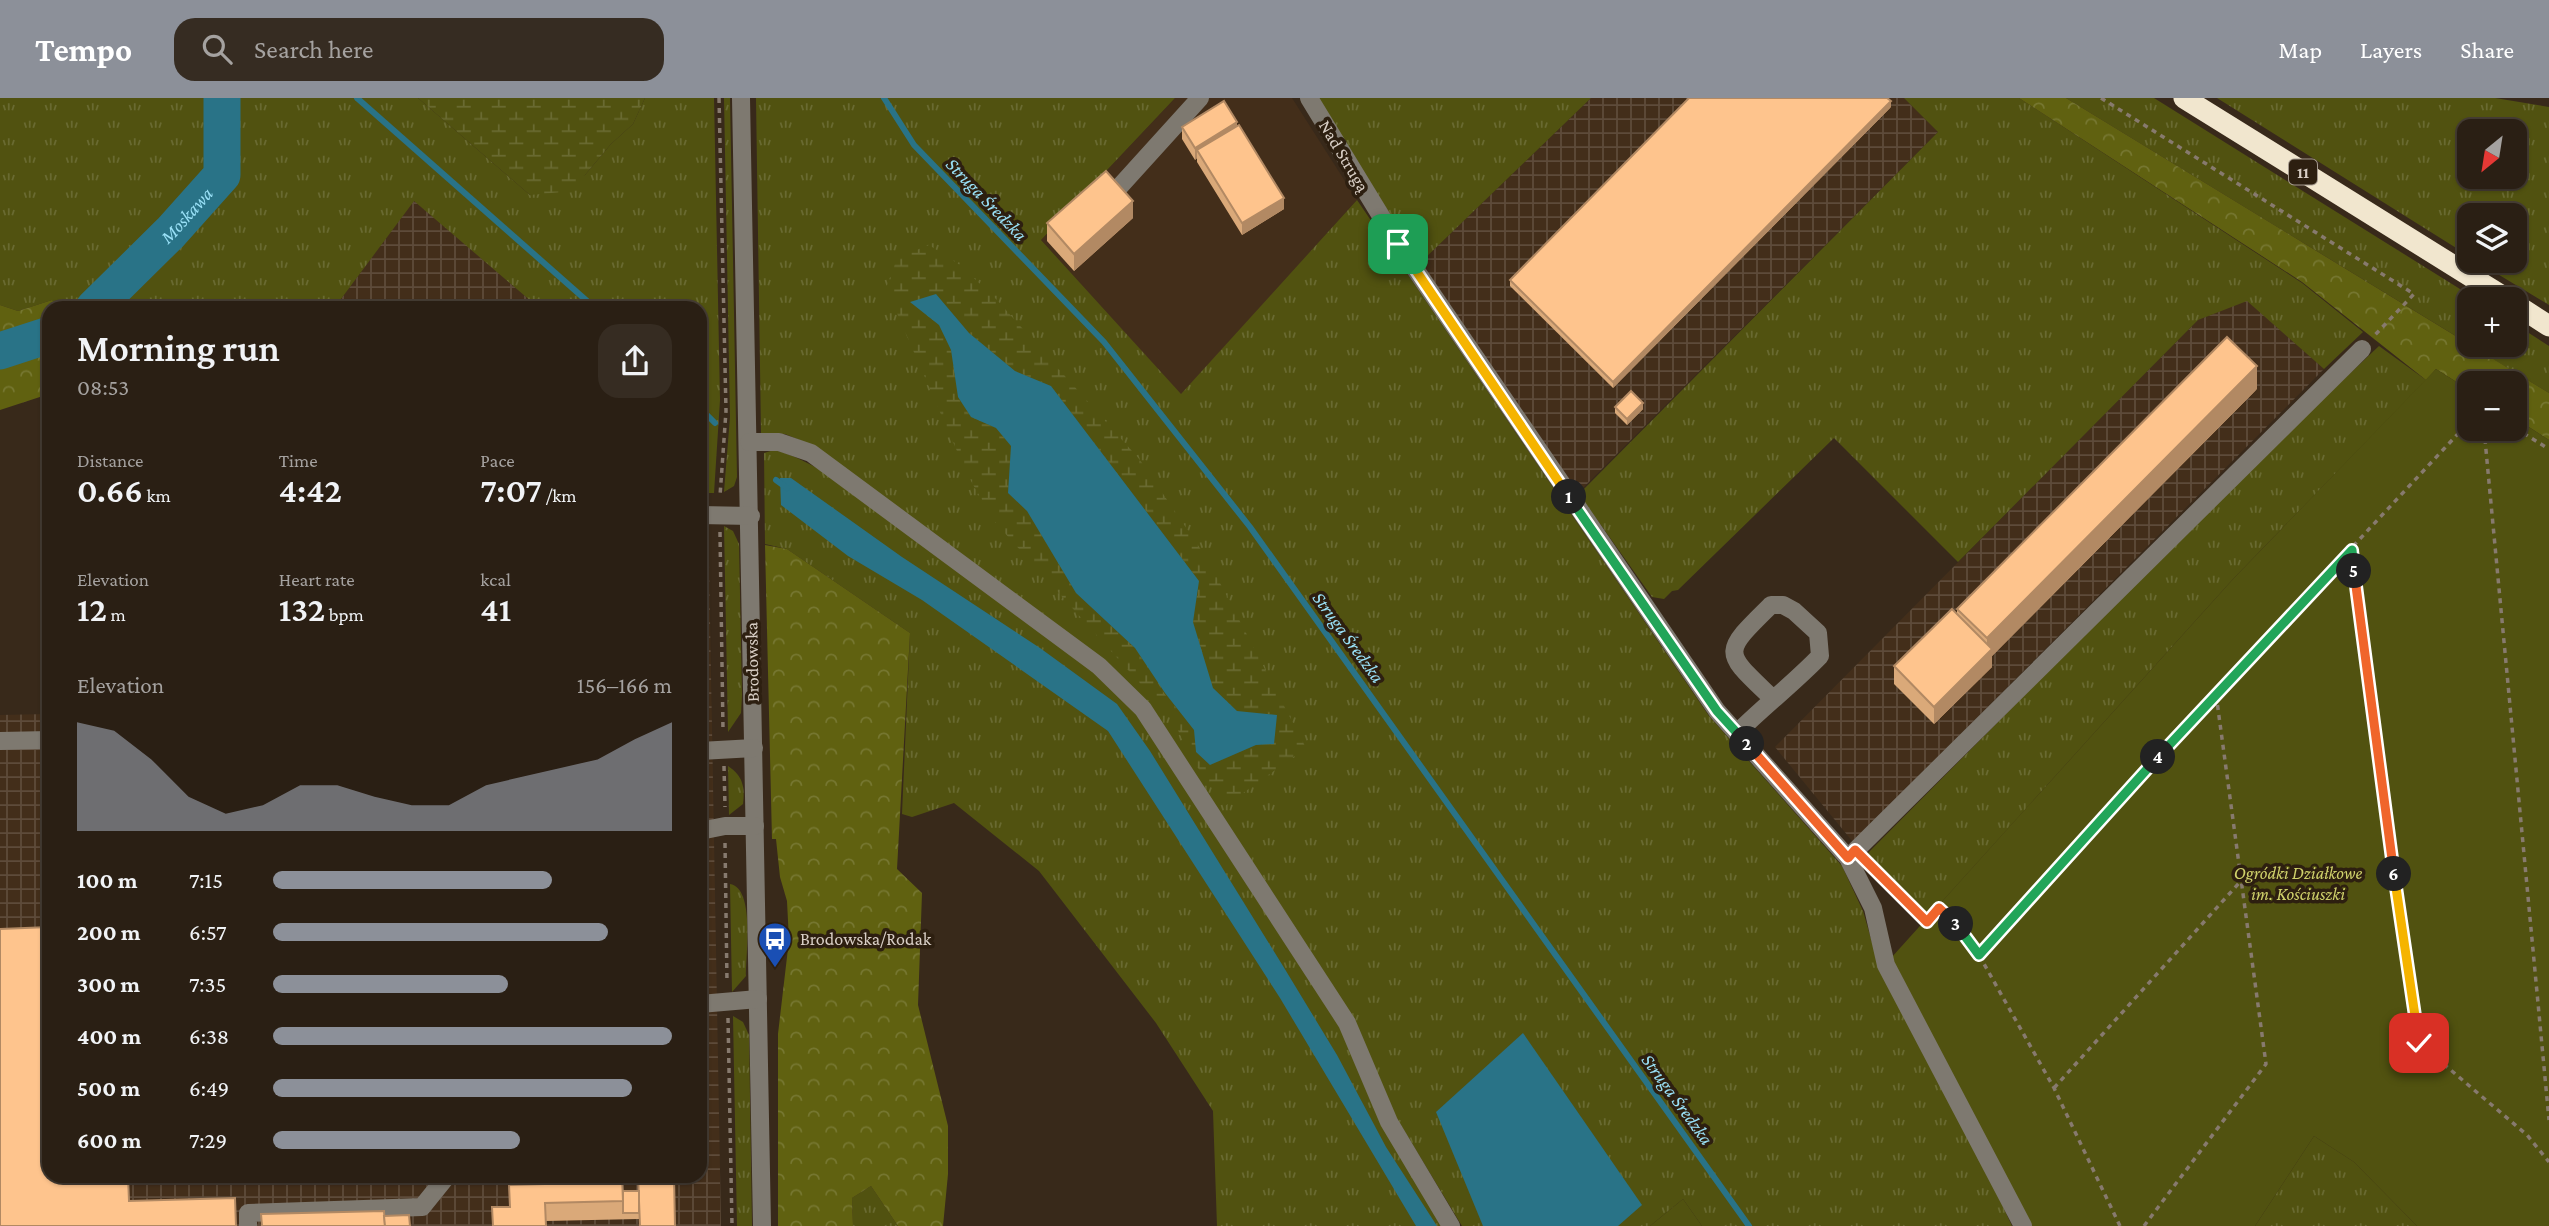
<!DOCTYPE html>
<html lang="en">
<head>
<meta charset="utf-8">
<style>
  :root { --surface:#2a1f14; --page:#362c22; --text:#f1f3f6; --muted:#a5a2a0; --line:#463d34; --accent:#8c9099 }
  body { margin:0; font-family:"Crimson Pro",serif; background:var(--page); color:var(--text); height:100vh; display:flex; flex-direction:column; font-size:26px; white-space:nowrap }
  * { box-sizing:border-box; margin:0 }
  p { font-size:23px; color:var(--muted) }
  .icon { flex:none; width:38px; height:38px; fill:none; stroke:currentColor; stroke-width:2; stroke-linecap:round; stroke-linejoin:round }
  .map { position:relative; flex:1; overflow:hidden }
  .details { position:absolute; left:42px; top:203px; width:665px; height:882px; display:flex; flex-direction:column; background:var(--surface); border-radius:21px; box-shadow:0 2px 5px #0004,0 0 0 2px var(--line) }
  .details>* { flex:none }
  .needle { width:46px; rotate:210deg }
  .fabs { position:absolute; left:2457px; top:21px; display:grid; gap:14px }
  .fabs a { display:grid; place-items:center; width:70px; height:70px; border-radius:14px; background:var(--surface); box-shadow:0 2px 5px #0004,0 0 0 2px var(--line); font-size:35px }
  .pin { position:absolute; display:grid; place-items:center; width:60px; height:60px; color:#fff; margin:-30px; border-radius:14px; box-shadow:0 4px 10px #0006 }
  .km { position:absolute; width:35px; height:35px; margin:-18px; border-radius:50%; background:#222; color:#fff; font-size:19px; line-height:35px; text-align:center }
  .round { display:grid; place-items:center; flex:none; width:74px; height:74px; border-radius:21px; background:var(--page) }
  .overview { display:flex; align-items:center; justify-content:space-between; height:119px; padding:0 35px }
  h1 { font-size:38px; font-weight:600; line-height:52px }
  .figures { display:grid; grid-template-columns:repeat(3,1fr); gap:10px; height:119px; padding:7px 35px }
  .figures div { display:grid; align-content:center }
  .figures b { font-size:35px; font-weight:600 }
  .figures small { font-size:19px; font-weight:400 }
  .figures p { font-size:19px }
  .chart { height:196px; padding:14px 35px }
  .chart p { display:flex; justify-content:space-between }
  .chart svg { width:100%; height:126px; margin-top:7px; fill:var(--accent); opacity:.7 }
  ul { padding:0 35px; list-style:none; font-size:23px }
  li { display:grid; grid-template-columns:112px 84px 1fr; align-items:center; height:52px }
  li i { height:18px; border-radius:9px; background:var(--accent) }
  header { display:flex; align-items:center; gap:42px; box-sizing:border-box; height:98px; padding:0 35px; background:var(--accent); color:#fff }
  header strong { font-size:33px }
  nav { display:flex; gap:38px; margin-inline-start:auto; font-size:24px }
  .search { width:490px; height:63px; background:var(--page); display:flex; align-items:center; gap:18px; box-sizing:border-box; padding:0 24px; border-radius:21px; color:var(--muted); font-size:26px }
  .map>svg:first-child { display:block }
  .built { fill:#432e1a }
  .industrial { fill:url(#industrial-grid) }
  .grass { fill:url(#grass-tufts); fill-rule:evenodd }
  .forest { fill:url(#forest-crowns) }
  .wetland { fill:url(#wetland-marsh); fill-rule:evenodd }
  .garden { fill:#515210 }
  .water { fill:#297387 }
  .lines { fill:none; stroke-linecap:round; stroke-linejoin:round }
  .stream { stroke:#297387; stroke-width:6 }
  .river { stroke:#297387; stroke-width:37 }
  .path { stroke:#877a6e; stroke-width:3.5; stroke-dasharray:5 5; stroke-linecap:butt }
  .minor { stroke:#7e7970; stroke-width:18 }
  .highway { stroke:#f1e6ce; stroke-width:21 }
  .wall { fill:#daa979 }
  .shaded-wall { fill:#b28963 }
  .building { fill:#fec48d; stroke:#b28963; stroke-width:2 }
  .split-1-casing { stroke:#fff; stroke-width:14 }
  .split-2-casing { stroke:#fff; stroke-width:14 }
  .split-3-casing { stroke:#fff; stroke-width:14 }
  .split-4-casing { stroke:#fff; stroke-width:14 }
  .split-5-casing { stroke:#fff; stroke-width:14 }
  .split-6-casing { stroke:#fff; stroke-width:14 }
  .split-7-casing { stroke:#fff; stroke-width:14 }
  .split-1 { stroke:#f5b400; stroke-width:9 }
  .split-2 { stroke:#22a559; stroke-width:9 }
  .split-3 { stroke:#f0652b; stroke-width:9 }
  .split-4 { stroke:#22a559; stroke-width:9 }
  .split-5 { stroke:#22a559; stroke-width:9 }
  .split-6 { stroke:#f0652b; stroke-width:9 }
  .split-7 { stroke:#f5b400; stroke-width:9 }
  .labels { text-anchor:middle; stroke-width:7; stroke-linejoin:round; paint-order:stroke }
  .shield { fill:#2d1f10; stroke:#a59a8f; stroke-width:2 }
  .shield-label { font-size:16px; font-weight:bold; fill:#d9cfc6 }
  .street-label { font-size:18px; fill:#d9cfc6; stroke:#2d1f10 }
  .park-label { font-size:18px; font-style:italic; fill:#d0d26b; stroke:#2d1f10 }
  .poi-label { font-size:18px; fill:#d9cfc6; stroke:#2d1f10; text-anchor:start }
  .water-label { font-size:19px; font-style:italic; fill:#9ae1f7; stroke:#2d1f10 }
</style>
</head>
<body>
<header>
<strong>Tempo</strong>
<div class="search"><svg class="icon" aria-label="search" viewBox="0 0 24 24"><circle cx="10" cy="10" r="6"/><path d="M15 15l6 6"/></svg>Search here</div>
<nav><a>Map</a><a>Layers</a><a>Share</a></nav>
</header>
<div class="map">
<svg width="2549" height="1128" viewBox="0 0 2549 1128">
  <defs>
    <pattern id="industrial-grid" width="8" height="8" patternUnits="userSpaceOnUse" patternTransform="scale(1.75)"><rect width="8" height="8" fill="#432e1a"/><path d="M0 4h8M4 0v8" fill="none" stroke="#5e4b3a"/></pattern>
    <pattern id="grass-tufts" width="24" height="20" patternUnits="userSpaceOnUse" patternTransform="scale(1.75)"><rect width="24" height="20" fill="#515210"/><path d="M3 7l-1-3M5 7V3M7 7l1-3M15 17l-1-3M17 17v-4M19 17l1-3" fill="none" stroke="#696a31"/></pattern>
    <pattern id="forest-crowns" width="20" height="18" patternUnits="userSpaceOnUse" patternTransform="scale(1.75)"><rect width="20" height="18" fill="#606110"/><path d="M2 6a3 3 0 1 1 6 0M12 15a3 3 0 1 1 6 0" fill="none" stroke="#767731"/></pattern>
    <pattern id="wetland-marsh" width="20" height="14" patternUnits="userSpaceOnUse" patternTransform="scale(1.75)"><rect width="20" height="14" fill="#515210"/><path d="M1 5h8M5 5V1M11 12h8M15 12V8" fill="none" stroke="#696a31"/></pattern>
  </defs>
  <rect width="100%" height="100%" fill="#38291a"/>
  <path class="built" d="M1175,0H1292L1357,102L1181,297L1041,142Z"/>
  <g class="industrial">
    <path d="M1591,0H1904L1938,34L1577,396L1420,165Z"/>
    <path d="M414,102L539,210H182L335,209Z"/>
    <path d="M2247,202L2324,271L1853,744L1775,649L2198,222Z"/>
    <path d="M700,349L707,356L721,1128H0V617L49,616V1078H700Z"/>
  </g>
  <g class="grass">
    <path d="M0,0H418L530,97L585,77L611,46L633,26L645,0H714L720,302L714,395H700V210H539L414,103L335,209L417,210H62L52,202L18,213L0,207Z"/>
    <path d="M724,0H730L737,379L734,388L724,394L730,319Z"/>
    <path d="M756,0H1175L1041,142L1181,296L1357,102L1709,618L1842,768L1863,813L1880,872L1981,1062L2012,1128H1702L1683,1101L1650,1128H1462L1147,608L814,348L785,336L761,335Z"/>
    <path d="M1318,0H1591L1420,165Z"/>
    <path d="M1904,0H2019L2302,185L2363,234L2324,271L2247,203L2198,222L1958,464L1834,340L1678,492L1672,493L1664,501L1652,499L1579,396L1938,34Z"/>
    <path d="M2066,0H2154L2476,201H2469V246Z"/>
    <path d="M2217,0H2495L2549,9V207L2476,163H2515V117H2469V158ZM2469,33H2515V79H2469Z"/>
    <path d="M2515,226L2549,248V295L2470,247H2515Z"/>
    <path d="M2379,248L2426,282L2234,480L1929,818L1866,757L2250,370Z"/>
    <path d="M774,352C819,362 879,414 917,442C992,496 1070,547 1136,612L1339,928L1446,1128H1217L1213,1013L1156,925L1039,773L954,705L912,719L902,716L910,535L787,451L765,446L764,355Z"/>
    <path d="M724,428L733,433L739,446L742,597L741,615L728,634Z"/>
    <path d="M728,668C743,678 745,689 743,706L729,717Z"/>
    <path d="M730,786C755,790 746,856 746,878L732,894Z"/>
    <path d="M733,918L743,924L749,937L752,1128H737Z"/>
    <path d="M2314,1038L2354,1064L2417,1128H2255Z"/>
    <path d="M871,1088L898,1128H853L852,1100Z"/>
  </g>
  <g class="forest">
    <path d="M2019,0H2066L2549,295V342L2515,320V285H2469V292L2436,271L2426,282L2302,184Z"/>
    <path d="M52,202L62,210H49V296L0,312V207L18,213Z"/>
    <path d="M765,447L787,451L910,535L897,771L922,795L918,907L948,1028V1076L943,1128H898L871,1088L852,1100L853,1128H778V936L789,842L787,803L780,779L776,741H772Z"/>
  </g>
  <g class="wetland">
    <path d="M418,0H645L633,26L611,46L585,77L562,94L530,97Z"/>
    <path d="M929,147L960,167L996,201L1140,362L1208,462L1306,650L1225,708L1193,663L1173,622L994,423L967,376L886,190L897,160ZM936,196L969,235L1015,273L1051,288L1199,483L1193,524L1213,590L1237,613L1277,617L1273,646L1256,647L1210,667L1194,632L1164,595L1135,550L1076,495L1027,413L1008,395L1011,348L996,330L971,319L958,300L951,252L939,227L911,205Z"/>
  </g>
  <g class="garden">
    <path d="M2436,271L2469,292V331H2515V320L2549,342V1128H2417L2354,1064L2314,1038L2255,1128H2032L1891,860L2234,480Z"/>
    <path d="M1683,1101L1702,1128H1650Z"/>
  </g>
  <g class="water">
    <path d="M936,196L969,235L1015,273L1051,288L1199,483L1193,524L1213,590L1237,613L1277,617L1274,646L1256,647L1210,667L1196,654L1194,632L1165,595L1135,550L1076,495L1027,413L1008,395L1011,348L996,330L971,319L958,299L951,252L939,227L910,204Z"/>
    <path d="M780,380H791L902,459L1040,550L1117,606L1150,653L1283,868L1337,957L1386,1049L1437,1128H1416L1280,900L1108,633L922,502L848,458L781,407Z"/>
    <path d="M1523,935L1642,1107L1618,1128H1483L1436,1014Z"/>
  </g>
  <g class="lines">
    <g class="stream">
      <path d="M357,0L595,210"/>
      <path d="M884,0L914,47L1104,244L1250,429L1749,1128"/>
      <path d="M700,310L715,325"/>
      <path d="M776,382L787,390"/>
    </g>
    <g class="river">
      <path id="s1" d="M94,210L171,134L222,77V0"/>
      <path d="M0,253L49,237"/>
    </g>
    <g class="path">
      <path d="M719,0L726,313L720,398"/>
      <path d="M2101,0L2414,196L2373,239"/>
      <path d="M2515,330L2549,351"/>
      <path d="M2484,331L2549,1022"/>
      <path d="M720,434L723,632"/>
      <path d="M2352,452L2419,945L2527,1037L2549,1064"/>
      <path d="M724,668L725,709"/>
      <path d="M725,745L727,884"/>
      <path d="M1878,775L1927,824L1939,810L1960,829L1979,857"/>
      <path d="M728,920L732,1128"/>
      <path d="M2054,990L2240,784"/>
      <path d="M2120,1128L2054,990L1979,857L2216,595L2469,324"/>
      <path d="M2144,1128L2266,966L2216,596"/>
    </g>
    <g class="minor">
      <path d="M741,0L762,1128"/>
      <path d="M1309,0L1398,146L1717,613L1848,760L1873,810L1886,867L2023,1128"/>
      <path d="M1113,96L1200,0"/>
      <path d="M749,344H779L811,355L1099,568L1143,611L1347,925L1389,1024L1451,1128"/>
      <path d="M700,417L751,418"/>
      <path d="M1737,635C1764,608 1793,586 1820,558L1818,535L1794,513L1783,507H1771C1721,556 1723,553 1772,600"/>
      <path d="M0,643L49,642"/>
      <path d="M700,653L754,650"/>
      <path d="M700,733L725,728H755"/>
      <path d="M1848,760L2362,251"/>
      <path d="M700,906L758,901"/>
      <path d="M248,1128V1115L422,1109L447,1078"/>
    </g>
    <g class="highway">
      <path d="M2184,0L2507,201"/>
      <path d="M2515,206L2549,228"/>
    </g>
  </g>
  <g class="wall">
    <path d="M1891,9L1613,290L1510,188V182Z"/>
    <path d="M1237,28L1284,111L1242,137L1197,64V60L1195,62L1182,41V29Z"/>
    <path d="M1133,120L1074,173L1047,143V125Z"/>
    <path d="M2257,291L1992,558V569L1934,626L1894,586V568L1957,516V511Z"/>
    <path d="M1615,309L1643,311L1627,327L1615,315Z"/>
    <path d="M49,1078H355L128,1084L129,1103L0,1128Z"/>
    <path d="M638,1078L675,1128H640L639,1116V1121L545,1123L510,1109L623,1093H638Z"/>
  </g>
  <g class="shaded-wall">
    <path d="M1891,3V9L1613,290V284Z"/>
    <path d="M1237,24V35L1197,52V60L1195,62V50Z"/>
    <path d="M1284,100V111L1242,137V125Z"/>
    <path d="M1133,103V120L1074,173V156Z"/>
    <path d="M2257,268V291L1992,558V569L1934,626V609L1987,556V540Z"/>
    <path d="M1643,305V311L1627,327V321Z"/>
  </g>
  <g class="building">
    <path d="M1689,0H1887L1891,3L1613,284L1510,182Z"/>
    <path d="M1224,3L1237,24L1195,50L1182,29Z"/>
    <path d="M1239,27L1284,100L1242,125L1197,52Z"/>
    <path d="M1106,73L1133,103L1074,156L1047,125Z"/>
    <path d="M2227,239L2257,268L1987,540L1957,511Z"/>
    <path d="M1631,293L1643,305L1627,321L1615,309Z"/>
    <path d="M1952,511L1992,551L1934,609L1894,568Z"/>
    <path d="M49,829V1078H128L129,1103L235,1100L236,1128H0V831Z"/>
    <path d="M544,1078H622L623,1103L545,1105L546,1128H493L492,1109H510L509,1087L544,1086Z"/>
    <path d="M638,1078H674L675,1128H640Z"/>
    <rect x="623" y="1093" width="16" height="22"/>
    <path d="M384,1113L385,1128H262L261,1116Z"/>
    <path d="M409,1117L410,1128H385L384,1118Z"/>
  </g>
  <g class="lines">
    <g class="split-1-casing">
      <path id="split-1" d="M1398,146L1569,399"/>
    </g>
    <g class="split-2-casing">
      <path id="split-2" d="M1569,399L1717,613L1747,646"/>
    </g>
    <g class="split-3-casing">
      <path id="split-3" d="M1747,646L1848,760L1855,752L1927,824L1939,810L1956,826"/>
    </g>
    <g class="split-4-casing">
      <path id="split-4" d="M1956,826L1979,857L2158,659"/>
    </g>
    <g class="split-5-casing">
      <path id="split-5" d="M2158,659L2352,452L2354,473"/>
    </g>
    <g class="split-6-casing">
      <path id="split-6" d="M2354,473L2394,776"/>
    </g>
    <g class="split-7-casing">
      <path id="split-7" d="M2394,776L2419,945"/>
    </g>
    <use href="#split-1" class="split-1"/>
    <use href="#split-2" class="split-2"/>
    <use href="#split-3" class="split-3"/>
    <use href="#split-4" class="split-4"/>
    <use href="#split-5" class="split-5"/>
    <use href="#split-6" class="split-6"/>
    <use href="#split-7" class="split-7"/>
  </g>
  <defs>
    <g id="bus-pin" transform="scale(1.75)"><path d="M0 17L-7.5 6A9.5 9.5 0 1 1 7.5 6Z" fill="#1a4fb4" stroke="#2d1f10"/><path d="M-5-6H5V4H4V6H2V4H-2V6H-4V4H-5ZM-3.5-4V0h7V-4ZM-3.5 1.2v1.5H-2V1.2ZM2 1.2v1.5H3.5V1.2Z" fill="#fff"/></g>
  </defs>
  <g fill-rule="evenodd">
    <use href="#bus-pin" x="775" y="841"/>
  </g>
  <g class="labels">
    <rect class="shield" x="2289" y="61.5" width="28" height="25" rx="5"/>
    <g class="shield-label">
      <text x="2303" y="80">11</text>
    </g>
    <g class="street-label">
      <text transform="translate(1344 58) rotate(59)" y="6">Nad Strugą</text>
      <text transform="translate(752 564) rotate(-91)" y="6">Brodowska</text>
    </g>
    <g class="park-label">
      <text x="2298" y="781">Ogródki Działkowe<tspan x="2298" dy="21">im. Kościuszki</tspan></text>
    </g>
    <g class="poi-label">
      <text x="800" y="847">Brodowska/Rodak</text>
    </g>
    <g class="water-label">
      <text transform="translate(987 101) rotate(46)" y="7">Struga Średzka</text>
      <text dy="7" stroke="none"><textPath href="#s1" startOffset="131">Moskawa</textPath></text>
      <text transform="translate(1349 539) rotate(54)" y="7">Struga Średzka</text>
      <text transform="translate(1678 1001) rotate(54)" y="7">Struga Średzka</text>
    </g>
  </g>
</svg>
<div class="fabs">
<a><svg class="needle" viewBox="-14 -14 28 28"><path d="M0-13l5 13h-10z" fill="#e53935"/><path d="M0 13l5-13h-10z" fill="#a5a2a0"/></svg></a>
<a><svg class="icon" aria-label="layers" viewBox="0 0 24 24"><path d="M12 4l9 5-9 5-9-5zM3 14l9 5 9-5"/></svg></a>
<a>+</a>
<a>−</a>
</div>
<div class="pin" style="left:1398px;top:146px;background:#1e9e55"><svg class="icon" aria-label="arrive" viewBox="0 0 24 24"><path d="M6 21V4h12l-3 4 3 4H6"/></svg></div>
<div class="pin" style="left:2419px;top:945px;background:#d93025"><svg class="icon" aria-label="check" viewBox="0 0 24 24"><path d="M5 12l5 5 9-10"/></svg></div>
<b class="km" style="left:1569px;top:399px">1</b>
<b class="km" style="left:1747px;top:646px">2</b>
<b class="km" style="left:1956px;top:826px">3</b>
<b class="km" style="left:2158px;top:659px">4</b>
<b class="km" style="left:2354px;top:473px">5</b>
<b class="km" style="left:2394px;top:776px">6</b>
<section class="details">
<div class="overview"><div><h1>Morning run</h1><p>08:53</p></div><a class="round"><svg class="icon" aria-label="share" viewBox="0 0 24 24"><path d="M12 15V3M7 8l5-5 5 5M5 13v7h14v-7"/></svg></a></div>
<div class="figures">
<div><p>Distance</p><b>0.66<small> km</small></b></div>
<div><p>Time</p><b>4:42</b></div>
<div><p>Pace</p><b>7:07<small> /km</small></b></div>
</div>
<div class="figures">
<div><p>Elevation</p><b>12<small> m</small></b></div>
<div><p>Heart rate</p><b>132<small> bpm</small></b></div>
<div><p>kcal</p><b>41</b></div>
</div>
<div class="chart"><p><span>Elevation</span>156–166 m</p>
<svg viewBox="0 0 160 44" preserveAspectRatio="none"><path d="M0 44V6L10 9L20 19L30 32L40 38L50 35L60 28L70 28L80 32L90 35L100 35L110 28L120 25L130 22L140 19L150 12L160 6V44z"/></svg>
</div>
<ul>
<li><b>100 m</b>7:15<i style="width:70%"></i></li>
<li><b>200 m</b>6:57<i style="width:84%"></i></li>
<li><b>300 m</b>7:35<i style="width:59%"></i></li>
<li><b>400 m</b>6:38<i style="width:100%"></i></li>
<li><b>500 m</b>6:49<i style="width:90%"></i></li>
<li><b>600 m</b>7:29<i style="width:62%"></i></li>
</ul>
</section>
</div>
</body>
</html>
